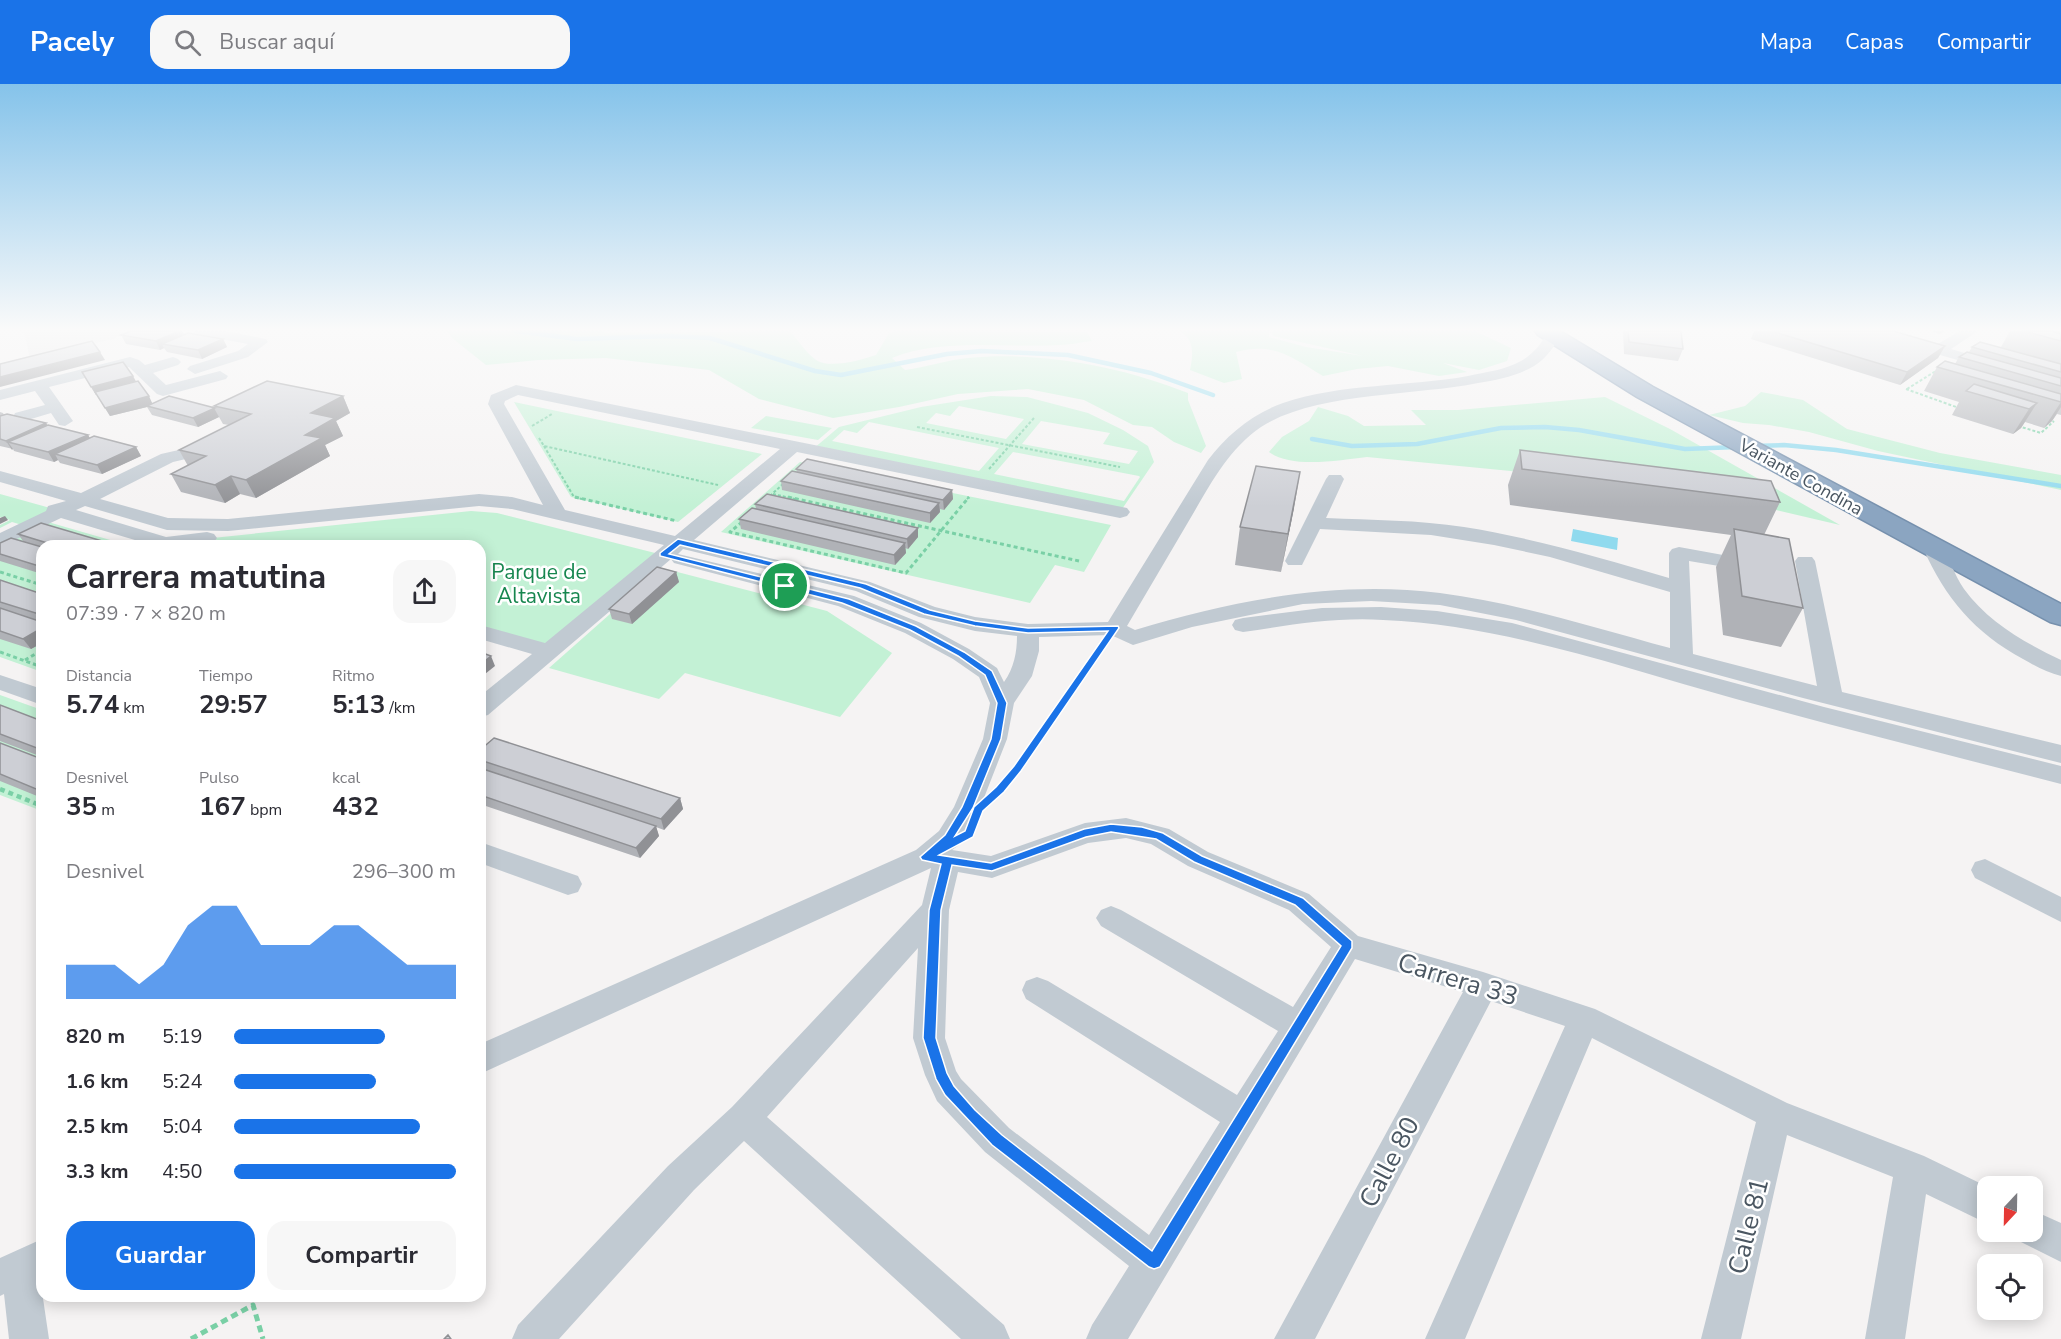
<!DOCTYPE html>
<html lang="es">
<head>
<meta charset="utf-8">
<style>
  :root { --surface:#fff; --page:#f7f7f7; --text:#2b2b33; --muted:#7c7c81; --accent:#1a73e8 }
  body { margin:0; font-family:"Nunito Sans",sans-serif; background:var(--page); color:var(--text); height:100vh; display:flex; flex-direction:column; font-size:22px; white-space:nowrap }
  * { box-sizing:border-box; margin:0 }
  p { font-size:20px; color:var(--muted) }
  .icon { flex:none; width:33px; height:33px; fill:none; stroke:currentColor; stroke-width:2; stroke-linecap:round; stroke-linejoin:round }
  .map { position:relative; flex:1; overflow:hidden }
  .side { position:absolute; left:36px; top:456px; width:450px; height:762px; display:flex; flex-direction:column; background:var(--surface); border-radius:18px; box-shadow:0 3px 15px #0003 }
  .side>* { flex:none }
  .needle { width:39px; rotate:202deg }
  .buttons { position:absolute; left:1977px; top:1092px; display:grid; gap:12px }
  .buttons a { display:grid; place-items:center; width:66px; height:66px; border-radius:12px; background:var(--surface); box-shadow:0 3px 15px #0003; font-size:30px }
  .pin { position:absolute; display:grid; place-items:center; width:51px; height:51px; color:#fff; margin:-26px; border:3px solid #fff; border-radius:50%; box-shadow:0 2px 6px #0007 }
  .round { display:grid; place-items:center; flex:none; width:63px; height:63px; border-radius:18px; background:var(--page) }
  .head { display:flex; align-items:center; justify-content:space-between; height:102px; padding:0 30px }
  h1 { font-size:33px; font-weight:700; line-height:45px }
  .metrics { display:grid; grid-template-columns:repeat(3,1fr); gap:9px; height:102px; padding:6px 30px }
  .metrics div { display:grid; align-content:center }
  .metrics b { font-size:26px; font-weight:700 }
  .metrics small { font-size:16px; font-weight:400 }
  .metrics p { font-size:16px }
  .chart { height:168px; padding:12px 30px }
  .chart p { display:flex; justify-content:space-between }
  .chart svg { width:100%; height:108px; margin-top:6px; fill:var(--accent); opacity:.7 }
  .button { display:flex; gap:12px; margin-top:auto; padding:12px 30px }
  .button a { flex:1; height:69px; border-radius:18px; background:var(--accent); color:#fff; font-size:24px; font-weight:700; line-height:69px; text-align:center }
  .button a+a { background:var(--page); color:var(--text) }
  ul { padding:0 30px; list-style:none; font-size:20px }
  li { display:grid; grid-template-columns:96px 72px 1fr; align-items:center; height:45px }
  li i { height:15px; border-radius:8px; background:var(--accent) }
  header { display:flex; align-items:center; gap:36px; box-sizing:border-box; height:84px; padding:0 30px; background:var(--accent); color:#fff }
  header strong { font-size:28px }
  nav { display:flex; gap:33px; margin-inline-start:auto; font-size:21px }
  .search { width:420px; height:54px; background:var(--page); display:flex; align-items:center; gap:15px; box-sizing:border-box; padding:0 21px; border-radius:18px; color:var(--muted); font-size:22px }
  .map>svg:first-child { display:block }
  .education { fill:#e6e4e5 }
  .green { fill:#c3f1d5; fill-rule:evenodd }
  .water { fill:#90daee }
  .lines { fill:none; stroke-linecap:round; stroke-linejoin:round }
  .stream { stroke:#90daee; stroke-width:4.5 }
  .highway-casing { stroke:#7690ad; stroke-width:3 }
  .path-far3 { stroke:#7ad0a6; stroke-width:2; stroke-dasharray:3 2; stroke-linecap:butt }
  .path-far2 { stroke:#7ad0a6; stroke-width:3; stroke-dasharray:4 3; stroke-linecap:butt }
  .path-far1 { stroke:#7ad0a6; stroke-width:4.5; stroke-dasharray:5 4; stroke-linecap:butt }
  .path { stroke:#7ad0a6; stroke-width:5; stroke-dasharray:7 4.5; stroke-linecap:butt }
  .minor { fill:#c1cad2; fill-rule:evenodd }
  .highway { fill:#8ba5c1; fill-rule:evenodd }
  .wall { fill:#b0b2b7 }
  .shaded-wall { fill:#909195 }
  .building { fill:#cdcfd5; stroke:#909195; stroke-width:1.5 }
  .route { fill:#1a73e8; stroke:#fff; stroke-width:1.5; fill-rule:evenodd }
  .labels { text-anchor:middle; stroke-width:5; stroke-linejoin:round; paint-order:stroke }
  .far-street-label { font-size:18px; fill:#4a5661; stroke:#fff }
  .park-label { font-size:21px; fill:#17864f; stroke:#fff }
  .near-street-label { font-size:26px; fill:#4a5661; stroke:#fff }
</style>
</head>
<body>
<header>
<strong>Pacely</strong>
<div class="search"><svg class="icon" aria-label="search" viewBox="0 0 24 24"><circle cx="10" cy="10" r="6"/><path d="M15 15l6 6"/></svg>Buscar aquí</div>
<nav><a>Mapa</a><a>Capas</a><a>Compartir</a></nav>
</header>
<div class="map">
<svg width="2061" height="1255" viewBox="0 0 2061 1255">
  <rect width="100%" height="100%" fill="#f5f3f3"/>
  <path class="education" d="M24,247H130L113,255L30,275Z"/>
  <g class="green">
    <path d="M447,247H604L606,249L790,247C799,257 805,268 816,276C829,285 862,276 876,271L889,249L896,247L1087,248L1092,257C1081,258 1070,261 1059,261C1008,264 939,254 892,274L905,286C926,283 947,276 968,274C1041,267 1120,282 1188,309V316L1206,362L1201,369L1174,358L1152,343L1133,341L1084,316L1028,305L958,310L899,323L833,334L759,315L709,286L606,274L538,276L486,281L452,254Z"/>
    <path d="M1180,247H1269V253L1306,263L1363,272L1273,252L1272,247H1475L1511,264L1507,277L1479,286L1443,279L1467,288L1439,292L1388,282L1357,285L1323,292C1291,273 1274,258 1236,268L1242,295L1224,299L1190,286C1193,271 1195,256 1180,247Z"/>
    <path d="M1761,308L1803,316L1847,345L1940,369L2061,391V406L1878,367L1809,348L1769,341L1743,339L1709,331L1745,322Z"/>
    <path d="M991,312L1027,313L1088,329L1123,346L1148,362L1154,378L1120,428L813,365L839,343L921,323ZM959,322L1024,335L1006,355L926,339L936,329L950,332ZM1041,337L1110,349L1103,360L1138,367L1129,380L1022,360ZM869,338L999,364L979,387L832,357L844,346L857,349ZM1013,368L1139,392L1140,393L1124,417L994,390Z"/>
    <path d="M1605,313L1670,345L1840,441L1721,413L1643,400L1367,373C1340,376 1292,385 1269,368L1282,353L1309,337L1318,323L1348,332L1364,342L1426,341L1411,326H1458Z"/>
    <path d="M514,318L762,370L678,438L571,413Z"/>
    <path d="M766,332L832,344L818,356L751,344Z"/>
    <path d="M800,378L1111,441L1084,488L1055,481L1030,519L721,448Z"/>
    <path d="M0,410L61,427L29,443L12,438L0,444V441L10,436L0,433Z"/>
    <path d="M471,427L497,429L663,471L548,567L480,548V462H176L164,459Z"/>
    <path d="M48,438L131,462H42V588L0,573V462Z"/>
    <path d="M662,484L827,527L892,569L840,633L685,589L659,615L549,584Z"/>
    <path d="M0,611L42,626V727L0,711Z"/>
  </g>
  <path class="water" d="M1573,445L1618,454L1617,466L1571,457Z"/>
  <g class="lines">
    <g class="stream">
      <path d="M516,247L577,255L668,252L710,254L815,287L841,291L947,270L982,267L1068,271L1151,289L1213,311"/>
      <path d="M1312,355L1352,362L1417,360L1501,344L1545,343L1579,346L1685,365L1737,363"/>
      <path d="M1754,362L1784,361L1836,366L2061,402"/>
    </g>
    <g class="highway-casing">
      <path id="highway" d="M1535,247H1560L1653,303L2061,520V541L2050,538L1637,313L1538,251Z"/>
    </g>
    <g class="path-far3">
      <path d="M1906,305L1959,324"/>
      <path d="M1907,305L1939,285"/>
      <path d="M532,342L552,330"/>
      <path d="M2018,342L2041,349L2054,337"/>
      <path d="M917,343L1120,383"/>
      <path d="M539,354L544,362L718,401"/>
      <path d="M544,362L574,413L582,415"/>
      <path d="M989,385L1034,334"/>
      <path d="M773,410L795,415"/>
      <path d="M770,412L784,399"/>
      <path d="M967,415L969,413"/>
    </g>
    <g class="path-far2">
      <path d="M575,413L677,437"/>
      <path d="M788,413L1079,477"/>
      <path d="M742,438L730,448L906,489L969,413"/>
      <path d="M0,488L42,501"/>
      <path d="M0,568L42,583"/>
      <path d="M25,576L42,566"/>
      <path d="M1056,629L1102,562"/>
    </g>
    <g class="path-far1">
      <path d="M0,705L42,722"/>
      <path d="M1001,705L1018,685L1057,627"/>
    </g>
    <path class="path" d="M191,1255L253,1221L263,1255"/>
    <g class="minor">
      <path d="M193,247H226L266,255L268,258L248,273L195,290L187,285L190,282L238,267L248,260L200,251Z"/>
      <path d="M1548,247H1562C1556,261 1547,274 1534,282C1517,292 1497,296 1478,299C1414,312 1315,308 1261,343C1226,367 1208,405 1187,440C1167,474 1147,508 1127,542L1135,546C1233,516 1337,496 1440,509C1518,519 1595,544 1670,564V508L1550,473L1494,461L1431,451L1320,445L1302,481H1288L1285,477L1326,395L1329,391H1341L1344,395L1326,434C1372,436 1418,436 1464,443C1533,454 1602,474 1669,494V469L1672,465L1679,463L1756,477L1759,481L1756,485L1749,487L1689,477L1693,570L1817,602L1795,477L1798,473H1812L1815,477L1842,608L2061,661V679L1803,614L1516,536L1440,521L1371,517L1303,520L1192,543L1133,561L1111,551L1039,553V567L1032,592L1014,619L1007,655L980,724L959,761L952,766L991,772L1085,739L1126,734L1169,745L1208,768L1309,810L1358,852L1483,888L1595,925L1787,1019L1924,1072L1988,1103V1140L1926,1110L1905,1255H1865L1893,1093L1787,1051L1741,1255H1701L1756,1038L1592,954L1465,1255H1425L1565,942L1491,917L1315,1255H1274L1463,908L1355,875L1128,1255H1086L1092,1241L1129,1182L985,1068L937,1017L925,991L913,954L918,864L767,1033L1004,1241L1010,1255H961L744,1057L694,1106L559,1255H512L518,1241L668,1082L732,1023L922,821L931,784L480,990V960L916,766L939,747L954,723L983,655L990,619L979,593L953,575L905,549L838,522L674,479L671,475L488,631L480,633V612L532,570L480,555V541L545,559L664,461L512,425L479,422L228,447L167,446L85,422L76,426L166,453L207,448L214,450L217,454L214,458L207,460L155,462L61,434L0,463V449L46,427L48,422L66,417L0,398V387L81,409L161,370L214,358L220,359L223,363L220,367L173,378L100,415L168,434L228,435L479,410L512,413L543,421L488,320L491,311L516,301L1127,424L1130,428L1127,432L1120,434L797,368L694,456L870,498L935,523L975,533L1028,540L1108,538L1208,376C1227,351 1252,330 1283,319C1342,299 1408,303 1468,292C1486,288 1505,286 1521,277C1533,270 1542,260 1548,247ZM518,311L780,365L675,452L565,426L504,320L505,317ZM683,465L856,507L919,533L975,547L1017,552C1017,568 1014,584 1004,598L997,584L969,565L921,539L854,512L678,470ZM1126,754L1151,760L1188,782L1289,826L1331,863L1293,923L1121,826L1111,822L1101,826L1096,834L1101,842L1278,947L1237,1011L1048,897L1037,893L1026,897L1022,906L1026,915L1220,1038L1149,1151L1009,1044L961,995L956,987L945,954L949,826L958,788L992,794L1088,759Z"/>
      <path d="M1866,247H1890L1936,261L1960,247H1978L1951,265L1995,278L1998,281L1995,284H1985L1868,250Z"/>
      <path d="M130,273L139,276L145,281L173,273L178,275L181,278L178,281L153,289L166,301L220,287L228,292L226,295L163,312L157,310L129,283L49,303L73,337L65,342L59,341L51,329L21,338L15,337L13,333L15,329L45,321L35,307L0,316V306Z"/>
      <path d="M1933,458L1940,460C1950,474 1954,491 1964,505C1988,538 2025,559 2061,576V592C2048,589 2035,582 2023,575C1975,549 1945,514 1923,464L1926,460Z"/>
      <path d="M1381,523L1437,527L1512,539L1824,623L2061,682V700C1953,672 1844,645 1736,615C1620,583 1504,541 1383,536C1336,533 1290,541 1243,548L1235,546L1232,541L1235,536L1243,534L1322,524Z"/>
      <path d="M0,591L42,605V621L0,606Z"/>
      <path d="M480,758L578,792L582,800L578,808L568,811L480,779Z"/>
      <path d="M1985,775L2061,813V838L1975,794L1971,786L1975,778Z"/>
      <path d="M2032,1126L2061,1139V1178L2019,1157L2015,1148H2032Z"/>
      <path d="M42,1155L40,1194L49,1255H9L4,1210L0,1212V1174Z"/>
    </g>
    <use href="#highway" class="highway"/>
  </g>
  <g class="wall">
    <path d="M182,247L184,251L223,255L227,263L202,275L167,268L164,264L160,266L126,260L121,251Z"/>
    <path d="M1623,247H1681L1683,265L1678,277L1624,270Z"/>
    <path d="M1754,247H1893L1945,262L1938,274L1900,301L1751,255Z"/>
    <path d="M1931,247H1945L1940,250Z"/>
    <path d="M2010,247H2061V331L2057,330L2052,337L2044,344L2025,338L2021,344L2013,350L1952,331L1959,318L1924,307L1937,283L1955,280L1959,273L1969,268L1972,263H2001Z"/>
    <path d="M82,288L136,298L152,319L214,323L343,312L350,329L336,337L343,352L325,361L330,372L256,414L240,410L225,419L181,408L171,390L188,382L179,366L229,341L223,340L219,333L198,343L152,331L147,323L110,332L97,311H96Z"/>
    <path d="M0,328L3,329L4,331L46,339L47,341L88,351L90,354L136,363L141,372L102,390L60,379L58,376L54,378L14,367L13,365L0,362Z"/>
    <path d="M1520,366L1780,418L1764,451L1803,524L1781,563L1723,551L1716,483L1731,451L1510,421L1508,401Z"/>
    <path d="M796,385L952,406L953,415L944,426L940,425V428L930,439L782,406L781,397L797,388Z"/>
    <path d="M755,420L918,453L908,465L905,464L906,469L895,481L741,445L739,435L756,425Z"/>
    <path d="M1294,424L1281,488L1235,481L1240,443Z"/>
    <path d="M18,450L119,462H42V490L0,477V459L23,457Z"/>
    <path d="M676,488L679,498L632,540L612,535L609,525Z"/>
    <path d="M0,496L42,510V566L38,561L31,565L0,555Z"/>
    <path d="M0,621L42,637V673L0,657Z"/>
    <path d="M0,659L42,675V714L0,697Z"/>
    <path d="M480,666L680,714L683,725L664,746L656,743L659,752L640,774L480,720Z"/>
  </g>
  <g class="shaded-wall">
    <path d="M179,247H182L186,254L162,260L164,264L160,266L156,257Z"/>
    <path d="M223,255L227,263L202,275L198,266Z"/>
    <path d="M1945,262L1938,274L1900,301L1907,288Z"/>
    <path d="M100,268L105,276L0,303V293Z"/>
    <path d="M133,292L138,301L96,311L91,303Z"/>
    <path d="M149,312L153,321L147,322V323L110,332L105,324Z"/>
    <path d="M343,312L350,329L336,337L343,352L325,361L330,372L256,414L246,396L305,351L311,329Z"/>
    <path d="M2061,318V323L2052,337L2044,344Z"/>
    <path d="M2037,319L2021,344L2013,350L2029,325Z"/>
    <path d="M214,324L219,333L198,343L193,334Z"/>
    <path d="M46,339L51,348L8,358L13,365L12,366L6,357Z"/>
    <path d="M88,351L93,360L55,370L58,376L54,378L48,368Z"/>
    <path d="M136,363L141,372L102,390L97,381Z"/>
    <path d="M1300,388L1294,424L1281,488L1288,450Z"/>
    <path d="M231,392L240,410L225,419L215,401Z"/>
    <path d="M952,406L953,415L944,426L943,416Z"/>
    <path d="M939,419L940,428L930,439V429Z"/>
    <path d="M5,432L8,436L0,440V434Z"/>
    <path d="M918,444V453L908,465L907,455Z"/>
    <path d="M905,459L906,469L895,481L894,471Z"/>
    <path d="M676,488L679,498L632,540L629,530Z"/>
    <path d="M42,544V559L31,565L23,555Z"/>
    <path d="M491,572L495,582L480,594V581Z"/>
    <path d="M42,701V712L36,705Z"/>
    <path d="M680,714L683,725L664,746L661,735Z"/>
    <path d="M656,742L659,752L640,774L636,764Z"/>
  </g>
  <g class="building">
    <path d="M131,247H179L156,257L121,251Z"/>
    <path d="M1628,247H1681L1683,265L1629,258Z"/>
    <path d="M1771,247H1893L1945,262L1907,288Z"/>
    <path d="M2024,247H2051L2061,250V257Z"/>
    <path d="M188,249L223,255L198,266L162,260Z"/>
    <path d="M92,257L100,268L0,293V280Z"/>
    <path d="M1980,258L2061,280V288L1972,263Z"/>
    <path d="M1967,268L2061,294V302L1959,273Z"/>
    <path d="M1945,277L2061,310V318L1937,283Z"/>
    <path d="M123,278L133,292L91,303L82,288Z"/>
    <path d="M138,297L149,312L105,324L95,308Z"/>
    <path d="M267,297L343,312L311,329L335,334L305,351L322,354L246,396L231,392L215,401L171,390L206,372L179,366L251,330L214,322Z"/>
    <path d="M1974,300L2037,319L2029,325L1966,307Z"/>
    <path d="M169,312L215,324L193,334L147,322Z"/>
    <path d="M7,330L46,339L6,357L0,355V332Z"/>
    <path d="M48,341L88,351L48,368L8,358Z"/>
    <path d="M94,352L136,363L97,381L55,370Z"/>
    <path d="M1520,366L1771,397L1780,418L1522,385Z"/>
    <path d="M807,375L952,406L943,416L796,385Z"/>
    <path d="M1256,382L1300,388L1288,450L1240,443Z"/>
    <path d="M792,387L939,419L930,429L781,397Z"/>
    <path d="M767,410L918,444L907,455L755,420Z"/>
    <path d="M752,424L905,459L894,471L739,435Z"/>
    <path d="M41,439L119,462H57L18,450Z"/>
    <path d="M1734,445L1789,455L1803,524L1742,512Z"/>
    <path d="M11,454L42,463V483L0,470V459Z"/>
    <path d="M657,483L676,488L629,530L609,525Z"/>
    <path d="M0,496L42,510V531L0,518Z"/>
    <path d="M0,524L42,538V544L23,555L0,547Z"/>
    <path d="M480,568L491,572L480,581Z"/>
    <path d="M0,621L42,637V666L0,650Z"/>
    <path d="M494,654L680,714L661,735L480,676V666Z"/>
    <path d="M0,659L42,675V701L36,705L0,690Z"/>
    <path d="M480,684L656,742L636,764L480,711Z"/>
    <path d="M448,1251L451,1255H444Z"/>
  </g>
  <linearGradient id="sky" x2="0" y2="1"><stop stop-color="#85c3ea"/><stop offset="0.58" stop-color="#fafafa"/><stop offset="1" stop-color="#fafafa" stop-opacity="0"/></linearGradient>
  <rect width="2061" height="423" fill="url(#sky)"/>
  <path class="route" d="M678,455L866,500L930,526L975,537L1028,544L1118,542L1119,544L1021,687L1004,708L983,727L973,753L939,771L991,779L1084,745L1111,740L1142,743L1163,749L1202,772L1303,814L1352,857V864L1160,1183L1154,1185L1149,1183L992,1061L945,1011L936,995L923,954L929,826L941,780L922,776L920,773L945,751L962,723L991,655L997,619L985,591L958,572L910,546L842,519L660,472V469ZM680,461L860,504L924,530L975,542L1028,549L1108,547L1014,682L996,703L974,723L965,747L955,752L973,724L1001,655L1007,619L992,587L964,568L916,542L849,515L669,470ZM1111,748L1156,755L1194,778L1295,821L1341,862L1152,1167L1002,1051L975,1026L954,1002L947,989L936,954L941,826L952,781L992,787L1086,753Z"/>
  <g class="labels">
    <g class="far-street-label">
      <text transform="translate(1801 393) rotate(29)" y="6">Variante Condina</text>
    </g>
    <g class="park-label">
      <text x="539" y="495">Parque de<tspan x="539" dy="24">Altavista</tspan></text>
    </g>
    <g class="near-street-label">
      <text transform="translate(1458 895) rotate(17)" y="9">Carrera 33</text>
      <text transform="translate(1389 1078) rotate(-62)" y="9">Calle 80</text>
      <text transform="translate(1748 1142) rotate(-76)" y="9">Calle 81</text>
    </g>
  </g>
</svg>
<div class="buttons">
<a><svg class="needle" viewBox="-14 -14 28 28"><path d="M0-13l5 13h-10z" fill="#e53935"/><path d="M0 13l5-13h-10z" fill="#7c7c81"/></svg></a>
<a><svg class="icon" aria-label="locate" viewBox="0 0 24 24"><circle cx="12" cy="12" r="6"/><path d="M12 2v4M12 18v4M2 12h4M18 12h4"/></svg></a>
</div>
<div class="pin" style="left:785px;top:502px;background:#1e9e55"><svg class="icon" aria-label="arrive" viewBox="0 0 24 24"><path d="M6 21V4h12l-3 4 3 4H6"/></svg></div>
<section class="side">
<div class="head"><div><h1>Carrera matutina</h1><p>07:39 · 7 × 820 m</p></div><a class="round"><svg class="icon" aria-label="share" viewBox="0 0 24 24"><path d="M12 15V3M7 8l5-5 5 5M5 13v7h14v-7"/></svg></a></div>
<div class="metrics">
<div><p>Distancia</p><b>5.74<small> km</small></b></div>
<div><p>Tiempo</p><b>29:57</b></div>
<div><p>Ritmo</p><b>5:13<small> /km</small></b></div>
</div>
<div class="metrics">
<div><p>Desnivel</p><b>35<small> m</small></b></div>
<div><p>Pulso</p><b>167<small> bpm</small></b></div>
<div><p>kcal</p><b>432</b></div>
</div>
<div class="chart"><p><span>Desnivel</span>296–300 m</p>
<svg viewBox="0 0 160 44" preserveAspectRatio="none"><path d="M0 44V30L10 30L20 30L30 38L40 30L50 14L60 6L70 6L80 22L90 22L100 22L110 14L120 14L130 22L140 30L150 30L160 30V44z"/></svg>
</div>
<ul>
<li><b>820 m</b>5:19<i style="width:68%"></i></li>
<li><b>1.6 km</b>5:24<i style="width:64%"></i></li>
<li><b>2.5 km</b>5:04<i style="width:84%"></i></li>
<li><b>3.3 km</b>4:50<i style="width:100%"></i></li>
</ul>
<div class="button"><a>Guardar</a><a>Compartir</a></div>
</section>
</div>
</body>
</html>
